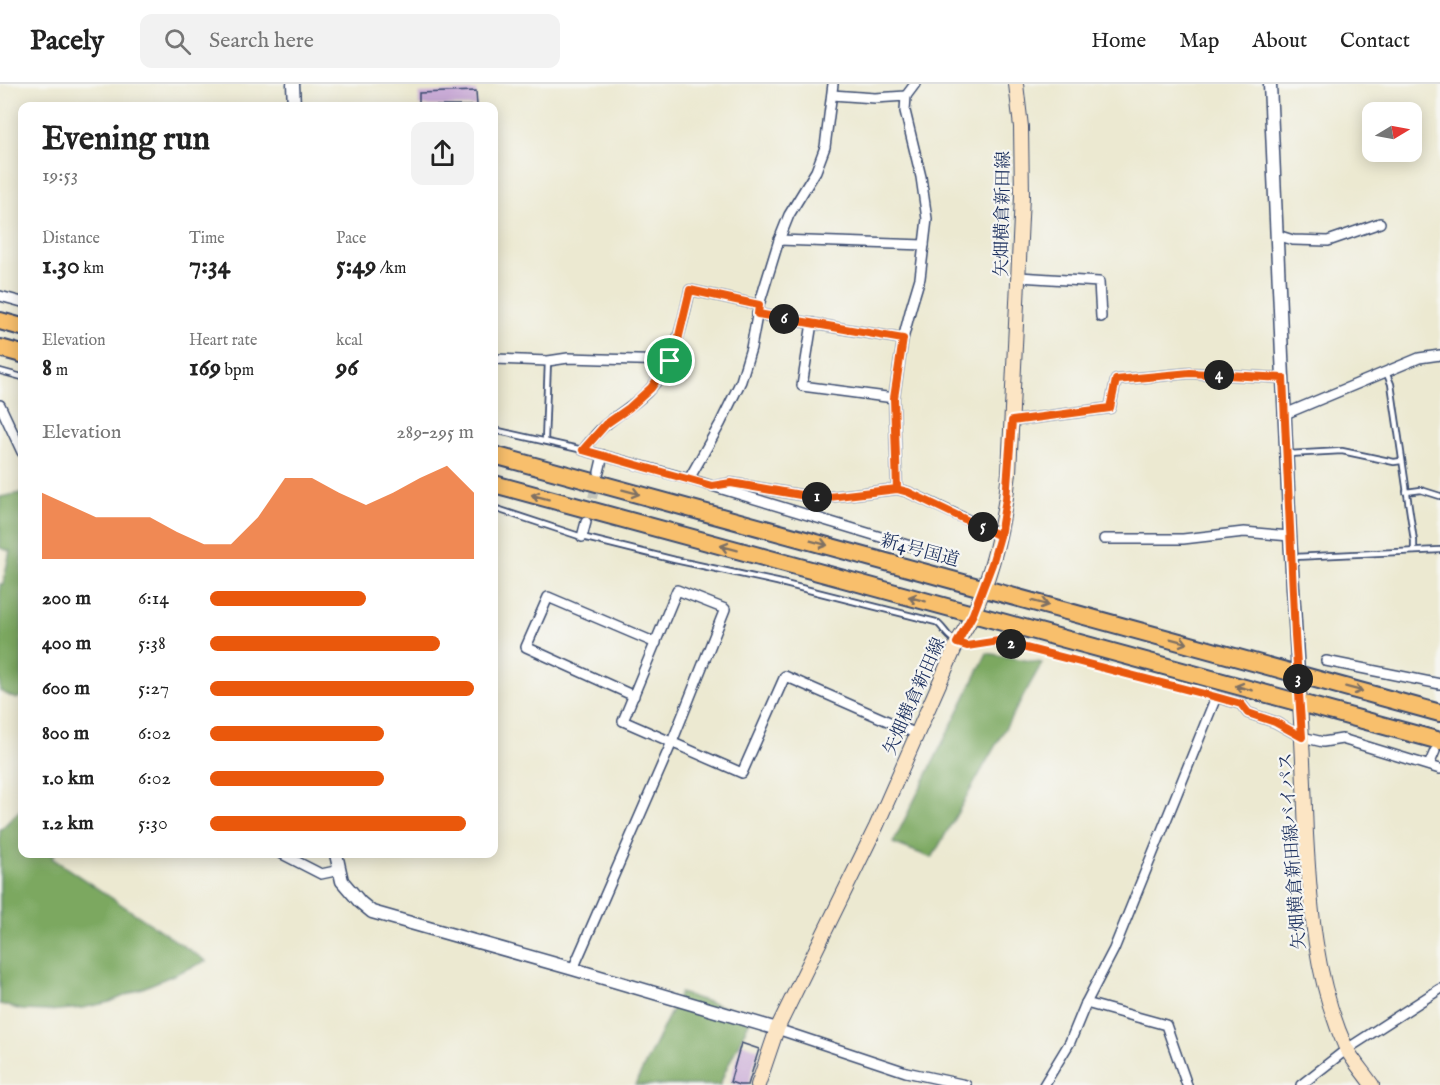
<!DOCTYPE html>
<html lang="en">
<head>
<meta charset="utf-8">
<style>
  :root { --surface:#fff; --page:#f2f2f2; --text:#222; --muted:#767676; --line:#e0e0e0; --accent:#ea580c }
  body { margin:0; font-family:"IM FELL English","Noto Serif JP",serif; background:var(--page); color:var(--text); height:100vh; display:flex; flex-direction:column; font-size:22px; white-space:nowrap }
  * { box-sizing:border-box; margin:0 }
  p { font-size:20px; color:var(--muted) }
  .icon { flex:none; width:33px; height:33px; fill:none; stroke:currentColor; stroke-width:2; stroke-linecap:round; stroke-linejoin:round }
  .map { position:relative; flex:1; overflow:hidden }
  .side { position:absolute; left:18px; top:18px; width:480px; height:756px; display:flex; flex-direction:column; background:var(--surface); border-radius:12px; box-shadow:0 3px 15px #0003 }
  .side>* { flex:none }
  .needle { width:39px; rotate:80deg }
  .controls { position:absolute; left:1362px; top:18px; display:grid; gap:12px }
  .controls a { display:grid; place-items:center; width:60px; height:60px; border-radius:12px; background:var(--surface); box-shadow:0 3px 15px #0003; font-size:30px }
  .pin { position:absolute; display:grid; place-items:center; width:51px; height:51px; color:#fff; margin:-26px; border:3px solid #fff; border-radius:50%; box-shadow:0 2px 6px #0007 }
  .km { position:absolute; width:30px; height:30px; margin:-15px; border-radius:50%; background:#222; color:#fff; font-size:16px; line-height:30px; text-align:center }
  .round { display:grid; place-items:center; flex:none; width:63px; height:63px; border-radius:12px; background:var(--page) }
  .overview { display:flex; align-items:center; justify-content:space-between; height:102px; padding:0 24px }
  h1 { font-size:33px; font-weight:700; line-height:45px }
  .metrics { display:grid; grid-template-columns:repeat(3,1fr); gap:9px; height:102px; padding:6px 24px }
  .metrics div { display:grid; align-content:center }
  .metrics b { font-size:26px; font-weight:700 }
  .metrics small { font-size:16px; font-weight:400 }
  .metrics p { font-size:16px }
  .chart { height:168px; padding:12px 24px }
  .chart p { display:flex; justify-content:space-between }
  .chart svg { width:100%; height:108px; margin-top:6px; fill:var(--accent); opacity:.7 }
  ul { padding:0 24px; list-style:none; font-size:20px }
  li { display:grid; grid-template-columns:96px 72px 1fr; align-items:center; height:45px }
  li i { height:15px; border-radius:8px; background:var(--accent) }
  header { display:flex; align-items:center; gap:36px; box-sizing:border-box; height:84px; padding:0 30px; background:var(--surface); border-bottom:2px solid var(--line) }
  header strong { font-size:28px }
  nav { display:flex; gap:33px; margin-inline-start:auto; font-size:21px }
  .search { width:420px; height:54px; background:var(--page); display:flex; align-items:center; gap:15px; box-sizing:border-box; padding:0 21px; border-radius:12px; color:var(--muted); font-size:22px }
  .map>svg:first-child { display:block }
  .forest { fill:#7ba860; stroke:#4b6c5f; stroke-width:1.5 }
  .building { fill:#caacd7 }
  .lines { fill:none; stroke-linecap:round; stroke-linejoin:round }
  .minor-tunnel { stroke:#c2c4ba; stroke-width:9; stroke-dasharray:9 4.5; stroke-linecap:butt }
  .service-casing { stroke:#3a4b6f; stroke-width:8 }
  .minor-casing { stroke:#3a4b6f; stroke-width:12 }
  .tertiary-casing { stroke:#3a4b6f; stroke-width:15 }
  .secondary-casing { stroke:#3a4b6f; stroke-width:16 }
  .trunk-casing { stroke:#3a4b6f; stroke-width:20 }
  .service { stroke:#fff; stroke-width:4.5 }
  .minor { stroke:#fff; stroke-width:9 }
  .tertiary { stroke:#fff; stroke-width:12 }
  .secondary { stroke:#fce5c4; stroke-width:14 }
  .trunk { stroke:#f8bf6c; stroke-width:16 }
  .oneway { stroke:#7e7064 }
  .route-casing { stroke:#fff; stroke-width:12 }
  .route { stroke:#ea580c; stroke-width:8 }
  .labels { text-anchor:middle; stroke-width:4.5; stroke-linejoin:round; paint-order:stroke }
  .street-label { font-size:18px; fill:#1b2f5e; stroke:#f6f6f2 }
</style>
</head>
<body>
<header>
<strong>Pacely</strong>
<div class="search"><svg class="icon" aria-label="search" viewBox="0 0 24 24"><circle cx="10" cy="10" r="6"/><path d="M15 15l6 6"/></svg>Search here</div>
<nav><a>Home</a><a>Map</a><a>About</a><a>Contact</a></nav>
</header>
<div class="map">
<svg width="1440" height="1001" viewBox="0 0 1440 1001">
  <rect width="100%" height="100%" fill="#f6f6f2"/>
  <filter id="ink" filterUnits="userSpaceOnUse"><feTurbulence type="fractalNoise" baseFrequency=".0167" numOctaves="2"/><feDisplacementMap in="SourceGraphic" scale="12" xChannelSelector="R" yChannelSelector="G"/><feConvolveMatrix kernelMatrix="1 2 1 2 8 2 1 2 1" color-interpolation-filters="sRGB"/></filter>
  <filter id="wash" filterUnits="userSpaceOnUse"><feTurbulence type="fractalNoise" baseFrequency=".008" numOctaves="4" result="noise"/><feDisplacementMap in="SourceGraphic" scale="24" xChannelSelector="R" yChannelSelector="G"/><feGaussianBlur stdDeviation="1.35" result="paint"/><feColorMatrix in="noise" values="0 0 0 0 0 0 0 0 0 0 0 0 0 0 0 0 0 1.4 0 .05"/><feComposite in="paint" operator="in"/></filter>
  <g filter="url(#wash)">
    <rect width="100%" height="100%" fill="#ece9d1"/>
    <g class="forest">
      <path d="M21,409L22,420V612L16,615L0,607V500H3L10,467L0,464V413Z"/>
      <path d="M987,569L1042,579L932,774L893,759Z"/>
      <path d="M22,724V770H55L52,774L206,877L110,918L82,924L49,927L22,926L0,920V746Z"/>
      <path d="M680,909L752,932L725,988L720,1001H635Z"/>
    </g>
    <g id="blocks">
      <g class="building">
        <path d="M476,7L477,22H419V9Z"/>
        <path d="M741,959L759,965L748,1001H739L730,998Z"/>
      </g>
    </g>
  </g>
  <g filter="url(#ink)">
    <use href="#blocks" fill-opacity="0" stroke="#3a4b6f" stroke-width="1.5"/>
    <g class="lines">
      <path class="minor-tunnel" d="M589,427L597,397"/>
      <g class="service-casing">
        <g id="service">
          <path d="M0,287L22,293"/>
          <path d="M1386,288L1391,300L1414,457V467"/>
          <path d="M494,346L583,366"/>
          <path d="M545,357L548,277"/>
          <path d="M1288,370L1342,367L1394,378L1401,377"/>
          <path d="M1406,408L1421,406L1440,412"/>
          <path d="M494,424L582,453L675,476L777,498L936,538C942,542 944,547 949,552C963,567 981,560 999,557L1216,613"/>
          <path d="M1294,473L1440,466"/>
        </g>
      </g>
      <g class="minor-casing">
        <g id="minor">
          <path d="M832,11L875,14L906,12L905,27L921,93L927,135L920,194L911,224L903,255L894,314L897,405"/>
          <path d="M906,12L915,0"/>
          <path d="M1277,151L1293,156L1328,157L1380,139"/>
          <path d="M779,156L924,161"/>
          <path d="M1019,193L1099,198L1101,233"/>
          <path d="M0,212L22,218"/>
          <path d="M759,221L690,206C682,241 676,276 651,304C639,318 622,327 608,339C598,346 591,357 583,366L689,395L917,464"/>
          <path d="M757,230L903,255"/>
          <path d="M812,239L802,302L894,314"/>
          <path d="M494,275L548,277L568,274L670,277"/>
          <path d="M0,321L22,368"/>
          <path d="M1285,330L1419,274L1440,271"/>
          <path d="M1012,337L1110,324L1116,296L1190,289L1283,294"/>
          <path d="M599,388L603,371"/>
          <path d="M689,395L720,340L741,297L751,264L759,221L779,156L789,131L816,87L825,63L833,0"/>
          <path d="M715,402L731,399L812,413H829L897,405L908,408L1000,451"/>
          <path d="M582,453L586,438"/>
          <path d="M1104,455H1183L1244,448L1290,452"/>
          <path d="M1326,577L1440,600"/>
          <path d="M634,612L526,563L548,513L656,559"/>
          <path d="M1429,681L1435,667"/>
          <path d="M282,770L321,790L340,786"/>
          <path d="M573,885L672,658L725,525L677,506L623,637L742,689L785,592L917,650"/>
          <path d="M1086,919L1166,941L1187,1001"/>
          <path d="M777,945L906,988L966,1001"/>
          <path d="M1044,1001L1070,958L1086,919L1114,865L1216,613L1241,620L1248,629L1275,638L1302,653L1323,658L1342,655L1440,685"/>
          <path d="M1301,1001L1347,965L1440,905"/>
        </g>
      </g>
      <g class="tertiary-casing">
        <g id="tertiary">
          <path d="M293,0L294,22"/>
          <path d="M1270,0L1290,452L1298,590"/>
          <path d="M336,770L342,797L360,818L372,828L573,885L777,945"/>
        </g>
      </g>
      <g class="secondary-casing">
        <g id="secondary">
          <path d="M1298,590C1302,643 1304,696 1306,750C1310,823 1315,896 1346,964C1353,977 1364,989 1372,1001"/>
          <path d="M758,1001L777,945L876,743L957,559C962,549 969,540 973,530C994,486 1004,437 1009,389L1022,112L1021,43L1016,0"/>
        </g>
      </g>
      <g class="trunk-casing">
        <g id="trunk">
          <path d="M0,237L22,243"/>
          <path d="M0,264L22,270"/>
          <path d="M494,371L1440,629"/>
          <path d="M494,400L1440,657"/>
        </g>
      </g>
      <use href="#service" class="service"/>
      <use href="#minor" class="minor"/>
      <use href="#tertiary" class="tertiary"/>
      <use href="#secondary" class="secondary"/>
      <use href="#trunk" class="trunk"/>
    </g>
    <defs><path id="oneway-shaft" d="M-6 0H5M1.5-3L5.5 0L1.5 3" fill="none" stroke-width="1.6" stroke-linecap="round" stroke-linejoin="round" transform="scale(1.5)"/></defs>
    <g class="oneway">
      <use href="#oneway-shaft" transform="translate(631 408) rotate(15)"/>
      <use href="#oneway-shaft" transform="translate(540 413) rotate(-165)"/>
      <use href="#oneway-shaft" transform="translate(819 459) rotate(15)"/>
      <use href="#oneway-shaft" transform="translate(729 464) rotate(-165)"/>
      <use href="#oneway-shaft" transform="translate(917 515) rotate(-165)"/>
      <use href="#oneway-shaft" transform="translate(1040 519) rotate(15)"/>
      <use href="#oneway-shaft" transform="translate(1179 557) rotate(15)"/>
      <use href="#oneway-shaft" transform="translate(1244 604) rotate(-165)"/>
      <use href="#oneway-shaft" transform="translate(1354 605) rotate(15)"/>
    </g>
  </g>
  <g class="lines" filter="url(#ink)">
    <g class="route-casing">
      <path id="route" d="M670,277L651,304L629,324L606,340L583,366L712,402L731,399L812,413H829L897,405L908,408L1000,452L992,480L973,530L957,559L967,562L999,557L1216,613L1241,620L1248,629L1275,638L1302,653L1295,551L1283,294L1190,289L1116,296L1110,324L1012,337L1006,415L1000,452L908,408L897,405L894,314L903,255L758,230L759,221L690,206L678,256L670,277"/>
    </g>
    <use href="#route" class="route"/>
  </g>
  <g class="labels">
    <g class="street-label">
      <text transform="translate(1002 130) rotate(-89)" y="6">矢畑横倉新田線</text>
      <text transform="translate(920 466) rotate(15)" y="6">新4号国道</text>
      <text transform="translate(914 612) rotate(-66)" y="6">矢畑横倉新田線</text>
      <text transform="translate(1292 767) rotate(-94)" y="6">矢畑横倉新田線バイパス</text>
    </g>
  </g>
</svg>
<div class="controls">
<a><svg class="needle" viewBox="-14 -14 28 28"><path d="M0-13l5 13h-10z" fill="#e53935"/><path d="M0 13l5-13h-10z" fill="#767676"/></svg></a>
</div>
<div class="pin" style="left:670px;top:277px;background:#1e9e55"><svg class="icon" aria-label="arrive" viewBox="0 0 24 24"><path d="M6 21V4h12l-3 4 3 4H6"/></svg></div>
<b class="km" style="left:817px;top:413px">1</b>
<b class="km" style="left:1011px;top:560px">2</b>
<b class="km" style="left:1298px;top:595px">3</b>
<b class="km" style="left:1219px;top:291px">4</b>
<b class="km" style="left:983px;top:443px">5</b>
<b class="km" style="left:784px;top:235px">6</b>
<section class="side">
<div class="overview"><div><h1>Evening run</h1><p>19:53</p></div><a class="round"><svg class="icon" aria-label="share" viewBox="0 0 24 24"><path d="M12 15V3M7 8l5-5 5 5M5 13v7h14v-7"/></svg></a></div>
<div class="metrics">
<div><p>Distance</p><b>1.30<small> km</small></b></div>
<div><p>Time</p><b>7:34</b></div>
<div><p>Pace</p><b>5:49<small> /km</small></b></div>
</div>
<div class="metrics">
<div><p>Elevation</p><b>8<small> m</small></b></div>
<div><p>Heart rate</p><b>169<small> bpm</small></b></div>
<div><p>kcal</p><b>96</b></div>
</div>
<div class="chart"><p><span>Elevation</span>289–295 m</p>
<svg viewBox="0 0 160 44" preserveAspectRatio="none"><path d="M0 44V17L10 22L20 27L30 27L40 27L50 33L60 38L70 38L80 27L90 11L100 11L110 17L120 22L130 17L140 11L150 6L160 17V44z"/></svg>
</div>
<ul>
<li><b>200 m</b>6:14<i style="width:59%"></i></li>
<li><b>400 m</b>5:38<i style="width:87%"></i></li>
<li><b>600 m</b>5:27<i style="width:100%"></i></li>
<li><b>800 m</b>6:02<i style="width:66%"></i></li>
<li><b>1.0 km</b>6:02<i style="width:66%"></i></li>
<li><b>1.2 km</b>5:30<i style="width:97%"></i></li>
</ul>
</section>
</div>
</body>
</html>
